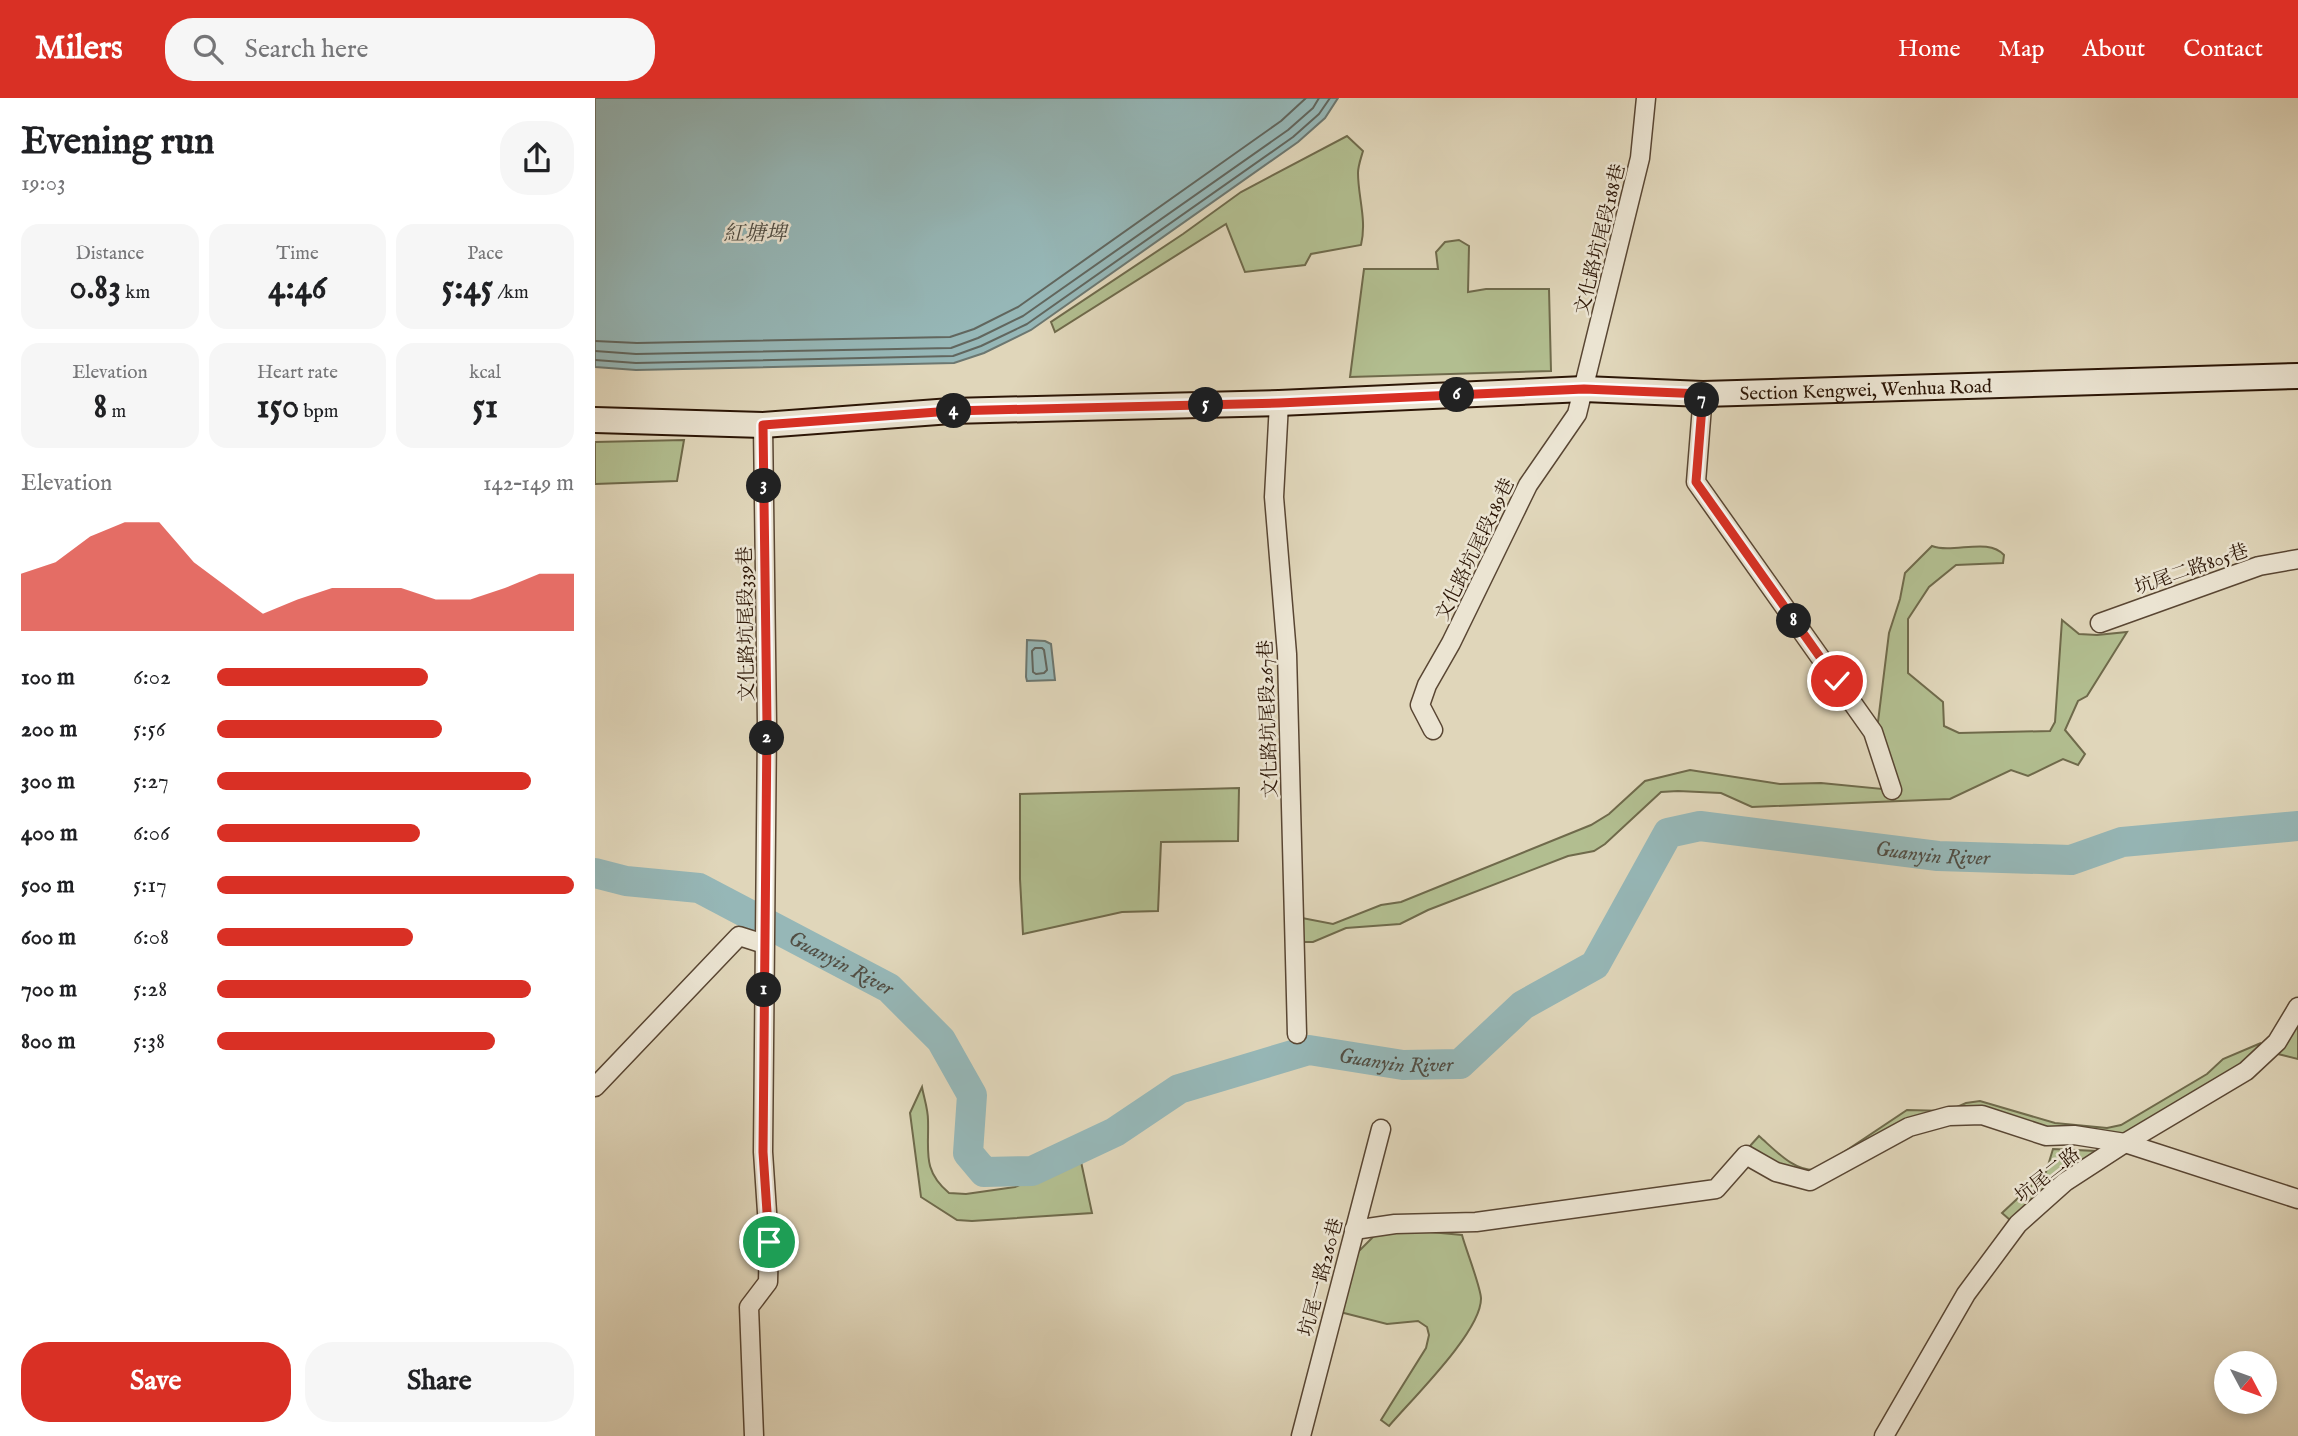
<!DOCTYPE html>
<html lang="en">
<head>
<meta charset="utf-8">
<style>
  :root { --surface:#fff; --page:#f6f6f6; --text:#202124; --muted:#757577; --accent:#d93025 }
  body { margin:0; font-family:"IM FELL English","Noto Serif TC",serif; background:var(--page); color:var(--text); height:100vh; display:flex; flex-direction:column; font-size:26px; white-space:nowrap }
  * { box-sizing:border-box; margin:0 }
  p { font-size:23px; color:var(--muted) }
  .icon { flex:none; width:38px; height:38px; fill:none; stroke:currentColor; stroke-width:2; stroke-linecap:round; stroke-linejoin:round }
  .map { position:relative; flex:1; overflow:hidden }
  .sheet { display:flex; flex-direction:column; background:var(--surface); width:595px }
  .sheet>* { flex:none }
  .needle { width:46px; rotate:131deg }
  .fabs { position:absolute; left:1619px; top:1253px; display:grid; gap:14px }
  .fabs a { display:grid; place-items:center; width:63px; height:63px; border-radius:50%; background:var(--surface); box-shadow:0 4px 10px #0003; font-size:35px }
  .pin { position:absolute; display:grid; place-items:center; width:60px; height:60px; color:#fff; margin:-30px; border:4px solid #fff; border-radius:50%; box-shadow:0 2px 7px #0007 }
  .km { position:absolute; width:35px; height:35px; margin:-18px; border-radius:50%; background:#222; color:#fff; font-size:19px; line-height:35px; text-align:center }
  .round { display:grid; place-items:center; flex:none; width:74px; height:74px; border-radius:28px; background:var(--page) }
  .summary { display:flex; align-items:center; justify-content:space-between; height:119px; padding:0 21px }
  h1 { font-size:38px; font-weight:800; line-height:52px }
  .figures { display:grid; grid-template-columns:repeat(3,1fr); gap:10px; height:119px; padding:7px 21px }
  .figures div { display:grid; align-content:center; border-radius:18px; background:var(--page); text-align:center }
  .figures b { font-size:35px; font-weight:800 }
  .figures small { font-size:19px; font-weight:400 }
  .figures p { font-size:19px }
  .chart { height:196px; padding:14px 21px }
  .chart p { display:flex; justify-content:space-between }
  .chart svg { width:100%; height:126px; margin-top:7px; fill:var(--accent); opacity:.7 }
  .button { display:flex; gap:14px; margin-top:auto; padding:14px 21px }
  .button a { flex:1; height:80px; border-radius:28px; background:var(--accent); color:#fff; font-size:28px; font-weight:800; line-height:80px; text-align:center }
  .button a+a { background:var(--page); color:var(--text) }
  ul { padding:0 21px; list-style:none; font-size:23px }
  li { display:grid; grid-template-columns:112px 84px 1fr; align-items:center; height:52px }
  li i { height:18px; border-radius:9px; background:var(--accent) }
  header { display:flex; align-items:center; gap:42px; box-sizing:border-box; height:98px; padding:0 35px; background:var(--accent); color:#fff }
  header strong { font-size:33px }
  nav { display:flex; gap:38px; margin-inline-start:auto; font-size:24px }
  .search { width:490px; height:63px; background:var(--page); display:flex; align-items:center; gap:18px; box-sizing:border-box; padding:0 24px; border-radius:28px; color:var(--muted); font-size:26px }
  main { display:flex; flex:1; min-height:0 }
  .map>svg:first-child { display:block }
  .green { fill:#b2be90; stroke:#6f6a4b; stroke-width:2 }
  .water { fill:#96b7b7; stroke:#6c7770; stroke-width:2 }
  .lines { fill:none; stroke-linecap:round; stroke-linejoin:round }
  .shore { stroke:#61665e; stroke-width:2 }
  .river { stroke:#96b7b7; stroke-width:30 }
  .minor-casing { stroke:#594633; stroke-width:21 }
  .secondary-casing { stroke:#2c1606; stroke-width:28 }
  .minor { stroke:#ebe4d2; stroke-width:18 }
  .secondary { stroke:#ebe4d2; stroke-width:24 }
  .route-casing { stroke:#fff; stroke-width:14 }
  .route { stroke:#d93025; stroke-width:9 }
  .labels { text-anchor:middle; stroke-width:5; stroke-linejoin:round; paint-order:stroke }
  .street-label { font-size:19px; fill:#2c1606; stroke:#ebe4d2 }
  .water-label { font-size:21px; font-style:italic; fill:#514e44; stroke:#ebe4d2 }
</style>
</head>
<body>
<header>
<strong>Milers</strong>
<div class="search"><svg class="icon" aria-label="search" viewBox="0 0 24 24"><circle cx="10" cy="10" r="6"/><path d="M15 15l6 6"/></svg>Search here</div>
<nav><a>Home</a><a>Map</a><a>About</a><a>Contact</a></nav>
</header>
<main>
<section class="sheet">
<div class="summary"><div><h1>Evening run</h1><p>19:03</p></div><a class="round"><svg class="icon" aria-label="share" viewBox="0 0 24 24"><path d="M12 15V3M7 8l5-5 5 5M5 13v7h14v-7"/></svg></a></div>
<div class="figures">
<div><p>Distance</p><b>0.83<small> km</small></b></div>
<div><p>Time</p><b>4:46</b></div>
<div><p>Pace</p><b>5:45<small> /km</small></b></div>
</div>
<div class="figures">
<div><p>Elevation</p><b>8<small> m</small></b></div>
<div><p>Heart rate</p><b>150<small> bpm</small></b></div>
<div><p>kcal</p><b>51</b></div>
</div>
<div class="chart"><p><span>Elevation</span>142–149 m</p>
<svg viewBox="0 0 160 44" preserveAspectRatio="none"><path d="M0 44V24L10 20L20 11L30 6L40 6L50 20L60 29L70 38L80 33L90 29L100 29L110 29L120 33L130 33L140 29L150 24L160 24V44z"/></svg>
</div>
<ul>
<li><b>100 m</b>6:02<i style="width:59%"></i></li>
<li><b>200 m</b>5:56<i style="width:63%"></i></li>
<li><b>300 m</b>5:27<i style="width:88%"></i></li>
<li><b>400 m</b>6:06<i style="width:57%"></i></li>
<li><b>500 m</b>5:17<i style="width:100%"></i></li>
<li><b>600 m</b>6:08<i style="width:55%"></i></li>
<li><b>700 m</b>5:28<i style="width:88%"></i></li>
<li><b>800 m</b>5:38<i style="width:78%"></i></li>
</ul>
<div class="button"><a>Save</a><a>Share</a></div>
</section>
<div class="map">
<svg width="1703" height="1338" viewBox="0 0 1703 1338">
  <rect width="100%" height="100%" fill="#e0d6ba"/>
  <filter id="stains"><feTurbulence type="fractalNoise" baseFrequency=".00286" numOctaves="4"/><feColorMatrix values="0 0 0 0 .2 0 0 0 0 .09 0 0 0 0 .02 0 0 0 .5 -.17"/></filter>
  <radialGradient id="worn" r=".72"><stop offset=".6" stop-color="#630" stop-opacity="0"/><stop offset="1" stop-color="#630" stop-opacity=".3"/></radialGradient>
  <g class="green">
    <path d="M752,38L768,53C766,60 763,68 763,75C763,99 772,122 766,147L716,156L710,167L650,174L631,126L460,234L456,224L588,136L646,94Z"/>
    <path d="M864,142L874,148L873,194L891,191H954L956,273L755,279L769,171H843L841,154L850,144Z"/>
    <path d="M89,342L82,383L0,386V344Z"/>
    <path d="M1337,448C1359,456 1393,439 1409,457L1408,465L1361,467L1334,489L1313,521V575L1348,604L1349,628L1364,635L1455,633L1460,624L1467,522L1484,536L1502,537L1532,534L1492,598L1483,603L1470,632L1490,656L1483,667L1468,661L1433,678L1416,672L1355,701L1157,709L1126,695L1083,693L1066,694L1010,746L999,753L973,758L833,812L805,826L751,830L718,844H708L702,819L738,826L786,807L806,804L996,727L1014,716L1050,683L1095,672L1185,686L1226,685L1287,691L1282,632L1294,535L1305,501L1310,475Z"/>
    <path d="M644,690L643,743L566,744L563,813L527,814L428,836L425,781V696Z"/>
    <path d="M1703,921V961L1683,956Z"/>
    <path d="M1666,945L1648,967L1524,1041L1424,1026L1381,1014L1313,1028L1208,1082L1154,1049L1164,1038C1180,1052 1199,1074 1222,1072L1312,1012L1353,1013L1371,1005L1385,1003L1460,1025L1512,1030L1526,1027L1612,976L1628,961Z"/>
    <path d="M327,989C329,1000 333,1011 333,1022C334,1054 327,1072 354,1095L371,1096L420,1089L485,1059L497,1115L377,1123L362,1122L326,1099L315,1015Z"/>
    <path d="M1458,1051L1501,1053L1415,1122L1407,1115L1451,1074Z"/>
    <path d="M793,1130L867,1137C871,1152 885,1187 886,1200C887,1233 816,1302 794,1328L786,1322L831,1250L834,1237L832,1229L823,1223L792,1226L745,1214L760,1157L778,1139Z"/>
  </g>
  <g class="water">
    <path d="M0,0H743L730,20L703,44L436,232L389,255L359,265L41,272L0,269Z"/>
    <path d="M432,542L450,543L456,546L460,582L432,583L431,579Z"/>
  </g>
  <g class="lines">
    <g class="shore">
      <path d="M0,243L42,245L355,239L379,231L423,209L686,23L711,0"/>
      <path d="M0,253L41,256L356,250L383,240L428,218L693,32L718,10L724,0"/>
      <path d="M0,262L41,265L358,258L386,248L432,226L698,39L724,16L735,0"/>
      <path d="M440,550H447L449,552L452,572L449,575L441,576L438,574L437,553Z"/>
    </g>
    <path class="river" id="s1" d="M0,775L31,783L104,790L294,890L346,942L377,997L373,1055L389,1074L437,1073L520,1034L584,991L714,952L808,967L865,966L928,907L1000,867L1073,735L1105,728L1343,758L1476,762L1527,744L1703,728"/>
    <g class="minor-casing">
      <g id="minor">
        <path d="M1108,296L1101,384L1278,634L1297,692"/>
        <path d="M684,305L679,399L692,556L702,936"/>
        <path d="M1505,525L1664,468L1703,461"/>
        <path d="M838,632L825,607L832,587L856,545L933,387L982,316L1045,60L1051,0"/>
        <path d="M0,989L144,838L169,846"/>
        <path d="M759,1132L800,1126L881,1124L1121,1091L1151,1057L1181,1074L1215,1083L1314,1029L1354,1018L1387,1017L1451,1038L1479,1037L1530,1045L1703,1101"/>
        <path d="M159,1338L154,1209L173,1184L174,1144L168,1054L172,627L168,327"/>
        <path d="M706,1338L786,1031"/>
        <path d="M1289,1338L1371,1196L1423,1126L1470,1084L1530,1045L1651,973L1682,944L1703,909"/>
      </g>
    </g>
    <g class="secondary-casing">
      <g id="secondary">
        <path id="s2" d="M0,322L168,327L356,313L684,305L989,291L1108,296L1703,278"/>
      </g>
    </g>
    <use href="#minor" class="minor"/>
    <use href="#secondary" class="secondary"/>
  </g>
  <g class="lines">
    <g class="route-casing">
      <path id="route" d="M174,1144L168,1054L172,627L168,327L356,313L684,305L989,291L1108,296L1101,384L1242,583"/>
    </g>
    <use href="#route" class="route"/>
  </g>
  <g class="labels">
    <g class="street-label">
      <text transform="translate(1004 141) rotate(-76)" y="7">文化路坑尾段188巷</text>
      <text dy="7" stroke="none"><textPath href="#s2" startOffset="1272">Section Kengwei, Wenhua Road</textPath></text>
      <text transform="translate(879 451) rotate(-64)" y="7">文化路坑尾段189巷</text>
      <text transform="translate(1596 470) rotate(-19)" y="7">坑尾二路805巷</text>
      <text transform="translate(150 526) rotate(-91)" y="7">文化路坑尾段339巷</text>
      <text transform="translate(672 621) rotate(-92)" y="7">文化路坑尾段267巷</text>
      <text transform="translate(1452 1076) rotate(-38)" y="7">坑尾二路</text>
      <text transform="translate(725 1179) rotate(-75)" y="7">坑尾一路260巷</text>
    </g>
    <g class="water-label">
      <text x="160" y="142">紅塘埤</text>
      <text dy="7" stroke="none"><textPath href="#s1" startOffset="1631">Guanyin River</textPath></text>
      <text dy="7" stroke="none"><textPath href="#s1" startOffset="266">Guanyin River</textPath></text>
      <text dy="7" stroke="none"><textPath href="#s1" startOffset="980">Guanyin River</textPath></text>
    </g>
  </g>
  <rect width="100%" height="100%" filter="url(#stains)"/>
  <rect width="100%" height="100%" fill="url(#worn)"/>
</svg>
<div class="fabs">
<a><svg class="needle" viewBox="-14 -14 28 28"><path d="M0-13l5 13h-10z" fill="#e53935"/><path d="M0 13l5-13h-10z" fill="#757577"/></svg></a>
</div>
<div class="pin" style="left:174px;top:1144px;background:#1e9e55"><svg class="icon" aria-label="arrive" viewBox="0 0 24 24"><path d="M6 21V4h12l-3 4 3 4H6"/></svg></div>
<div class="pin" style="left:1242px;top:583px;background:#d93025"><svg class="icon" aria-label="check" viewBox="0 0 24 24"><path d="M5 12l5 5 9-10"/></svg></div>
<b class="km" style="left:169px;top:892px">1</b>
<b class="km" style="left:172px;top:640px">2</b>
<b class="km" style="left:169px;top:388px">3</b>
<b class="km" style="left:359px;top:313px">4</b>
<b class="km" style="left:611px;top:307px">5</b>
<b class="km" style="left:862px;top:297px">6</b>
<b class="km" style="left:1107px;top:302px">7</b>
<b class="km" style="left:1199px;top:523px">8</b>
</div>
</main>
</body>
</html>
